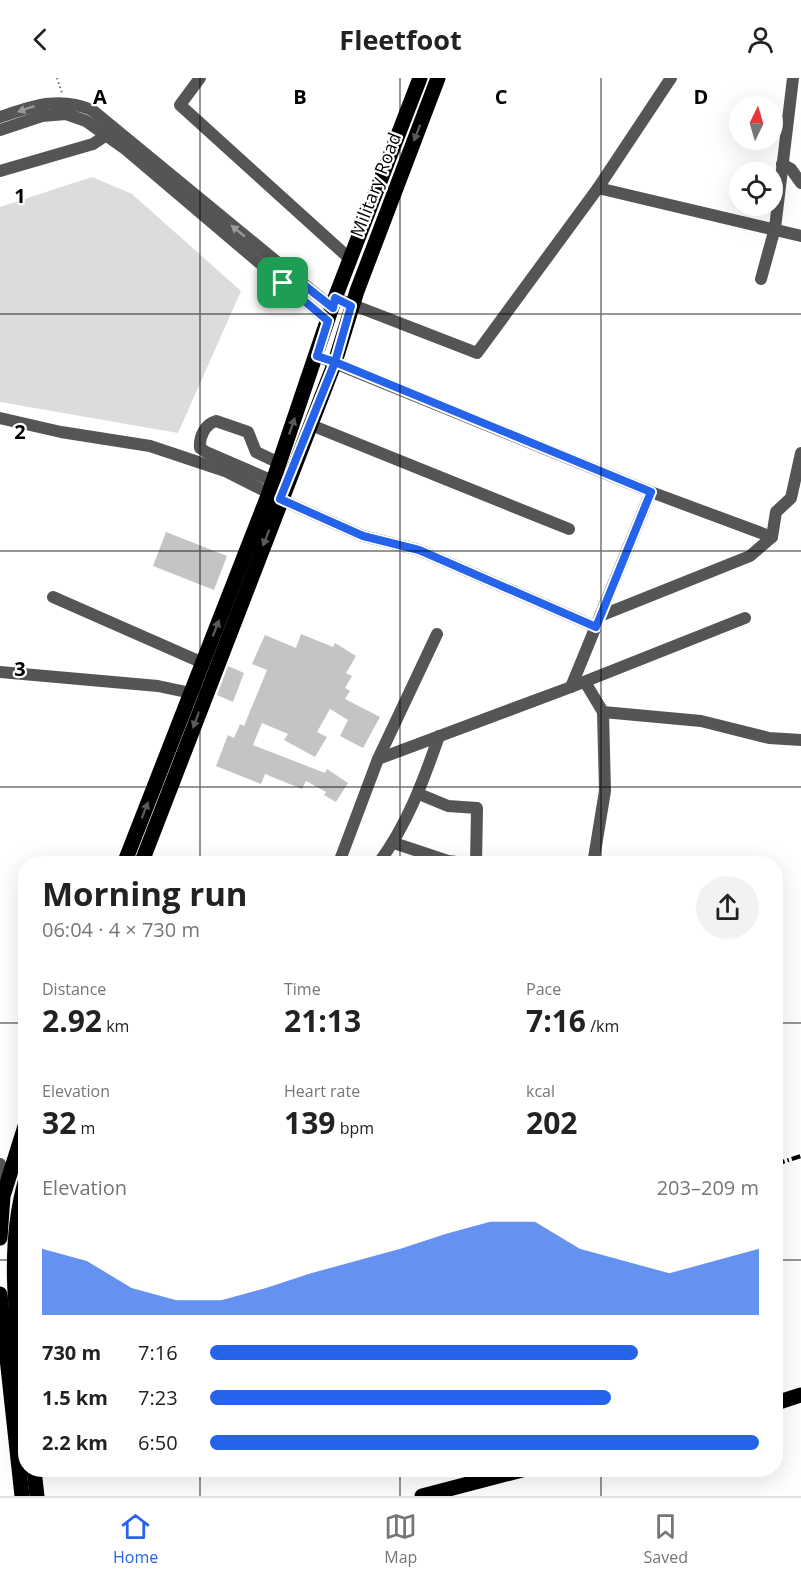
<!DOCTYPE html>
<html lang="en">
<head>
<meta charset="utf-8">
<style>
  :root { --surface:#fff; --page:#f2f2f2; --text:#222; --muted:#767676; --line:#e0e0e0; --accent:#2563eb }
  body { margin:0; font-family:"Open Sans",sans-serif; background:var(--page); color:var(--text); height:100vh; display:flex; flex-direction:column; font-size:22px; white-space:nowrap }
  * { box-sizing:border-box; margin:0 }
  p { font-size:20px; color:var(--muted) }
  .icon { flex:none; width:33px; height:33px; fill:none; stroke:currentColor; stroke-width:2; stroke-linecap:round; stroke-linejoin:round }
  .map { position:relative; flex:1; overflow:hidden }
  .drawer { position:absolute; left:18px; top:778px; width:765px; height:621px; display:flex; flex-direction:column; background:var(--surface); border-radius:24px; box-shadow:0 6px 24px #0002 }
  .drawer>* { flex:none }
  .needle { width:39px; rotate:5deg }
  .fabs { position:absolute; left:729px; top:18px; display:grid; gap:12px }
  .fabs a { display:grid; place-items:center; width:54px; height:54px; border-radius:50%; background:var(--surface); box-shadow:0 6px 24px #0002; font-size:30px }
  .pin { position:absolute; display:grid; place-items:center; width:51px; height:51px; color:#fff; margin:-26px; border-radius:12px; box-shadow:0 3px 9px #0006 }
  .round { display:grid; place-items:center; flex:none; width:63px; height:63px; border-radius:32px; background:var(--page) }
  .summary { display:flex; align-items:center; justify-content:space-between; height:102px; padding:0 24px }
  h1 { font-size:33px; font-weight:700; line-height:45px }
  .figures { display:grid; grid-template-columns:repeat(3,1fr); gap:9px; height:102px; padding:6px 24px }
  .figures div { display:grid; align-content:center }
  .figures b { font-size:30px; font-weight:700 }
  .figures small { font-size:16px; font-weight:400 }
  .figures p { font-size:16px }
  .chart { height:168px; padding:12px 24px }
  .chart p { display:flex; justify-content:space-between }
  .chart svg { width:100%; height:108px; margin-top:6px; fill:var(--accent); opacity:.7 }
  ul { padding:0 24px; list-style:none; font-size:20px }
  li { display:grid; grid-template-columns:96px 72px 1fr; align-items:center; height:45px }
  li i { height:15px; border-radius:8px; background:var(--accent) }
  header { display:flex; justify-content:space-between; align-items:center; height:78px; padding:0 24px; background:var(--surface); font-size:27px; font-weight:700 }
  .tab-bar { display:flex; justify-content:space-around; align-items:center; height:84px; border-top:2px solid var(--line); background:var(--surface); font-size:16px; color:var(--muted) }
  .tab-bar a { display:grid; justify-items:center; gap:3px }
  .tab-bar .current { color:var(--accent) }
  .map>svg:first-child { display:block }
  .green { fill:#dcdcdc }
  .building { fill:#c4c4c4 }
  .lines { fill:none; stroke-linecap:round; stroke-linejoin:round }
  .path { stroke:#777; stroke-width:2; stroke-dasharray:1.5 3; stroke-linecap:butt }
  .minor { stroke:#555; stroke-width:12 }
  .major { stroke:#000; stroke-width:15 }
  .rail { stroke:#000; stroke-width:4; stroke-dasharray:9 3 1.5 3; stroke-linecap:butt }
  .oneway { fill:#999 }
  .oneway2 { fill:#595959 }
  .route-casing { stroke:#fff; stroke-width:12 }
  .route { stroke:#2563eb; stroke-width:8 }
  .grid { fill:none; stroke:#000; stroke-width:1.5; stroke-opacity:0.55 }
  .labels { text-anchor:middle; stroke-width:4.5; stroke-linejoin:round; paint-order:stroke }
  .street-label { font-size:18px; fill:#000; stroke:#fff }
  .grid-label { font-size:20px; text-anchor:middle; font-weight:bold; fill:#000; stroke:#fff; stroke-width:4.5; stroke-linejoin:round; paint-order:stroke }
</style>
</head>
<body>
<header><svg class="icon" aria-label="back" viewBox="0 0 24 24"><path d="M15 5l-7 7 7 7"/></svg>Fleetfoot<svg class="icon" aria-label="person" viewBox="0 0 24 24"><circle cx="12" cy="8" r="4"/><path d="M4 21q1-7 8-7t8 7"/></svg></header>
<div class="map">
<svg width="801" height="1418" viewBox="0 0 801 1418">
  <rect width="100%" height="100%" fill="#fff"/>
  <path class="green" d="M92,99L132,116L241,213L178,355L0,324V129Z"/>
  <g class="building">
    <path d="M166,454L227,478L214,512L153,488Z"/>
    <path d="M301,556L333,569L335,565L356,578L346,595L352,598L345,610L350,613L345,621L380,639L363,670L340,658L348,642L330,631L317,654L327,659L315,679L284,662L288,656L262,645L253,667L325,695L327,691L348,705L336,724L324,717L326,714L306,703L302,711L265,696L261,706L216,688L228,657L234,660L240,646L244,648L267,592L252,586L265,557L296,570Z"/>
    <path d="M228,588L244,595L233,624L217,617Z"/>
  </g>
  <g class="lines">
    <path class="path" d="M57,0L62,15"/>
    <g class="minor">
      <path d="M200,0L180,27L350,181"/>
      <path d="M0,39C33,28 58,18 92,32L333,230"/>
      <path d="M0,52L42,38L66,36L86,43L124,70L328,243"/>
      <path d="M782,86L791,91L801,105"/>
      <path d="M0,93L93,66L111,54"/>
      <path d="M598,110L801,158"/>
      <path d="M761,201L775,150L793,0"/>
      <path d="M335,220L477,275L598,110L671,0"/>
      <path d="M317,278L651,414L772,459"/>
      <path d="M0,340L61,354L150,368L225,393L269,415"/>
      <path d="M311,347L569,451"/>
      <path d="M273,403L206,374L200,370C199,359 205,346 216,343L248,354L256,374L279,385"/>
      <path d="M280,421L363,458L419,472L596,549"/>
      <path d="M53,519L203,585"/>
      <path d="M600,538L750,478L772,459L776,434L791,420L801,375"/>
      <path d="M0,594L158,608L191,615"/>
      <path d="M585,604L603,634L605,713L593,786"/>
      <path d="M571,609L651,414"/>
      <path d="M603,634L701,643L769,660L801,662"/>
      <path d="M378,681L571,609L745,540"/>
      <path d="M419,716L448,728L477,730L476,786"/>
      <path d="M394,765L448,783L475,786"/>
      <path d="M343,786L340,782L378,681L437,556"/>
      <path d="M378,786C407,747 423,704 439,658"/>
      <path d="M0,1086L7,1101"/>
    </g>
    <g class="major">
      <path d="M124,786L269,415L335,220L420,0"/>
      <path d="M141,786L335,284L357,213L438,0"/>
      <path d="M26,1101C5,1172 17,1247 26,1319"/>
      <path d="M0,1160L3,1118L26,1045"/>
      <path d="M0,1216L22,1418"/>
      <path d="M776,1325L801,1317"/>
      <path d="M34,1392L37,1418"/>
      <path d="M422,1418L522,1392"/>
    </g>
    <path class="rail" d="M776,1086L801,1078"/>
  </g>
  <defs><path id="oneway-solid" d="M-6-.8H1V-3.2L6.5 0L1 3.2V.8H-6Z" transform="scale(1.5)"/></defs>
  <g class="oneway">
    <use href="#oneway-solid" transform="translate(26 31) rotate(161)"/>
    <use href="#oneway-solid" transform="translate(238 153) rotate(-141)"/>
  </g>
  <g class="oneway2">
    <use href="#oneway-solid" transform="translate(417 55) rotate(111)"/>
    <use href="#oneway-solid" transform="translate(292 348) rotate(-71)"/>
    <use href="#oneway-solid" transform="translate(266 460) rotate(111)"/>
    <use href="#oneway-solid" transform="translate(216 550) rotate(-69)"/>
    <use href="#oneway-solid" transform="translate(196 642) rotate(111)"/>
    <use href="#oneway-solid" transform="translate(145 732) rotate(-69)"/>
  </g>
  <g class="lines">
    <g class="route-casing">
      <path id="route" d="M283,205L328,243L317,278L335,284L280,421L363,458L419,472L596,549L651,414L335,284L351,228L335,220L333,230L289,195L283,205"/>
    </g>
    <use href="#route" class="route"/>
  </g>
  <path class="grid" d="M200,0V786M400,0V786M601,0V786M0,236H801M0,473H801M0,709H801M0,945H26M776,945H801M0,1182H26M776,1182H801M200,1392V1418M400,1392V1418M601,1392V1418"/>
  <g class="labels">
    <g class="street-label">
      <text transform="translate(376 107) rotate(-69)" y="6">Military Road</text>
    </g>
  </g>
  <g class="grid-label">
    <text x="100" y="26">A</text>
    <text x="300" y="26">B</text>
    <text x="501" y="26">C</text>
    <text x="701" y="26">D</text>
    <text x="20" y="125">1</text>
    <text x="20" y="361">2</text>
    <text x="20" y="598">3</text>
  </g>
</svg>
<div class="fabs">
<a><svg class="needle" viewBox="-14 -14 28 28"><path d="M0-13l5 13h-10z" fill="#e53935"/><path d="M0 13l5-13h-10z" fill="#767676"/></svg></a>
<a><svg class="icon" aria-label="locate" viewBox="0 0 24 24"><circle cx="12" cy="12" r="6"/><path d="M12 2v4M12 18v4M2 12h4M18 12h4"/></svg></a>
</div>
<div class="pin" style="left:283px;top:205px;background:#1e9e55"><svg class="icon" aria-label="arrive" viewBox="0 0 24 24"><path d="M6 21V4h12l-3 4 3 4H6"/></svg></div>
<section class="drawer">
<div class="summary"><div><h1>Morning run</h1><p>06:04 · 4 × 730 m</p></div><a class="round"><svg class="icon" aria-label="share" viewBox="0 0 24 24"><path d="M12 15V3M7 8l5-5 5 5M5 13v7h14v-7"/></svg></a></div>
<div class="figures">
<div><p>Distance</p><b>2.92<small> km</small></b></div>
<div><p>Time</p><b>21:13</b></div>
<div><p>Pace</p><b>7:16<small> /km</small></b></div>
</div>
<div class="figures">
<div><p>Elevation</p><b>32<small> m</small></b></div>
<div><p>Heart rate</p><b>139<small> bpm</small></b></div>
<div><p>kcal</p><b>202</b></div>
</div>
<div class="chart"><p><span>Elevation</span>203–209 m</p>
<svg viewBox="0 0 160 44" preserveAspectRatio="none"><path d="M0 44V17L10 22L20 33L30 38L40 38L50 33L60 27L70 22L80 17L90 11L100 6L110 6L120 17L130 22L140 27L150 22L160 17V44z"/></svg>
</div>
<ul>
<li><b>730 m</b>7:16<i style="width:78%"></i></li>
<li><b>1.5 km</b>7:23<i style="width:73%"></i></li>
<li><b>2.2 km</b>6:50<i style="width:100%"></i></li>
</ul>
</section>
</div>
<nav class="tab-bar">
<a class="current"><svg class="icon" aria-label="home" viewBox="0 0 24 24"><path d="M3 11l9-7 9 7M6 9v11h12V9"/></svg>Home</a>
<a><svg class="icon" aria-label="map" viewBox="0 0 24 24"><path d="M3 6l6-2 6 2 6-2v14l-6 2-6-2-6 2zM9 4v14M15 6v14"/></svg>Map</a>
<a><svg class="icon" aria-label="saved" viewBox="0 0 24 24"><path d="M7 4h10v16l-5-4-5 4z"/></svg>Saved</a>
</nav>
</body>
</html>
